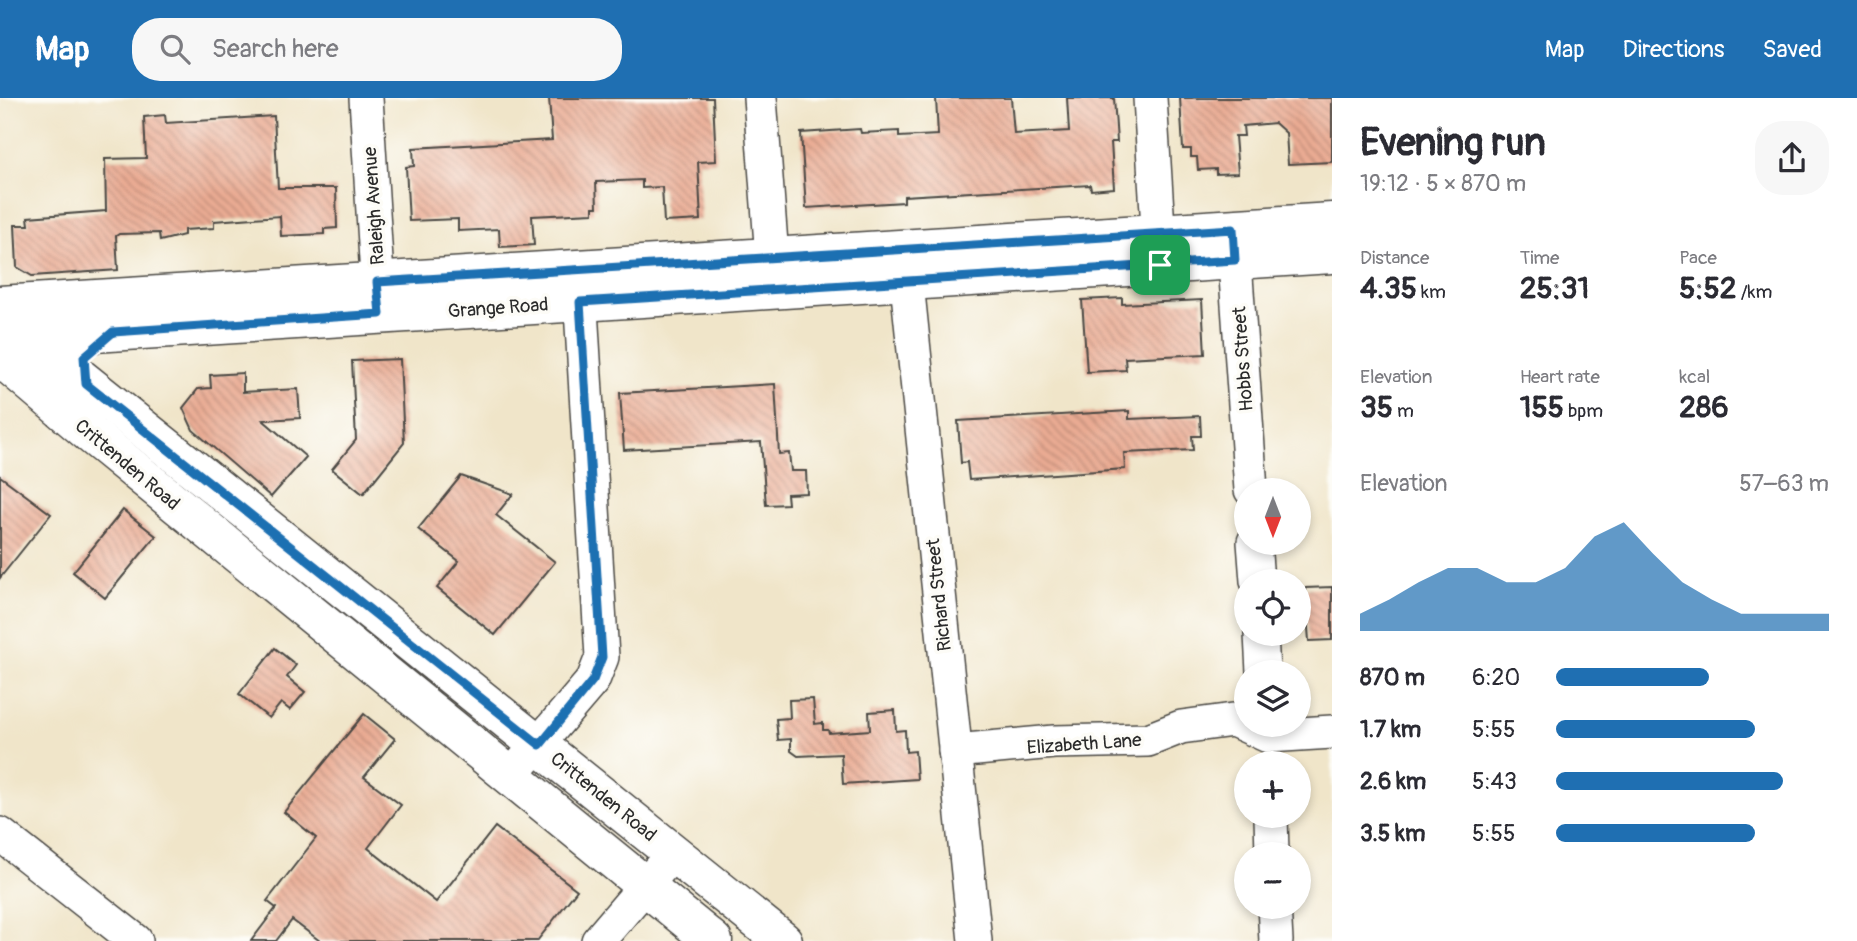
<!DOCTYPE html>
<html lang="en">
<head>
<meta charset="utf-8">
<style>
  :root { --surface:#fff; --page:#f7f7f7; --text:#2b2b33; --muted:#7c7c81; --accent:#1f6fb2 }
  body { margin:0; font-family:Pangolin,sans-serif; background:var(--page); color:var(--text); height:100vh; display:flex; flex-direction:column; font-size:26px; white-space:nowrap }
  * { box-sizing:border-box; margin:0 }
  p { font-size:23px; color:var(--muted) }
  .icon { flex:none; width:38px; height:38px; fill:none; stroke:currentColor; stroke-width:2; stroke-linecap:round; stroke-linejoin:round }
  .map { position:relative; flex:1; overflow:hidden }
  .drawer { display:flex; flex-direction:column; background:var(--surface); width:525px }
  .drawer>* { flex:none }
  .needle { width:46px; rotate:180deg }
  .tools { position:absolute; left:1234px; top:380px; display:grid; gap:14px }
  .tools a { display:grid; place-items:center; width:77px; height:77px; border-radius:50%; background:var(--surface); box-shadow:0 4px 10px #0003; font-size:35px }
  .pin { position:absolute; display:grid; place-items:center; width:60px; height:60px; color:#fff; margin:-30px; border-radius:14px; box-shadow:0 4px 10px #0006 }
  .round { display:grid; place-items:center; flex:none; width:74px; height:74px; border-radius:28px; background:var(--page) }
  .head { display:flex; align-items:center; justify-content:space-between; height:119px; padding:0 28px }
  h1 { font-size:38px; font-weight:800; line-height:52px }
  .stats { display:grid; grid-template-columns:repeat(3,1fr); gap:10px; height:119px; padding:7px 28px }
  .stats div { display:grid; align-content:center }
  .stats b { font-size:30px; font-weight:800 }
  .stats small { font-size:19px; font-weight:400 }
  .stats p { font-size:19px }
  .chart { height:196px; padding:14px 28px }
  .chart p { display:flex; justify-content:space-between }
  .chart svg { width:100%; height:126px; margin-top:7px; fill:var(--accent); opacity:.7 }
  ul { padding:0 28px; list-style:none; font-size:23px }
  li { display:grid; grid-template-columns:112px 84px 1fr; align-items:center; height:52px }
  li i { height:18px; border-radius:9px; background:var(--accent) }
  header { display:flex; align-items:center; gap:42px; box-sizing:border-box; height:98px; padding:0 35px; background:var(--accent); color:#fff }
  header strong { font-size:33px }
  nav { display:flex; gap:38px; margin-inline-start:auto; font-size:24px }
  .search { width:490px; height:63px; background:var(--page); display:flex; align-items:center; gap:18px; box-sizing:border-box; padding:0 24px; border-radius:28px; color:var(--muted); font-size:26px }
  main { display:flex; flex:1; min-height:0 }
  .map>svg:first-child { display:block }
  .building { fill:url(#building-back-hatch) }
  .lines { fill:none; stroke-linecap:round; stroke-linejoin:round }
  .minor-casing { stroke:#494743; stroke-width:36 }
  .major-casing { stroke:#494743; stroke-width:41 }
  .minor { stroke:#fff; stroke-width:33 }
  .major { stroke:#fff; stroke-width:38 }
  .route-casing { stroke:#fff; stroke-width:14 }
  .route { stroke:#1f6fb2; stroke-width:9 }
  .labels { text-anchor:middle; stroke-width:7; stroke-linejoin:round; paint-order:stroke }
  .street-label { font-size:19px; fill:#2b2b2b; stroke:#fdfcf7 }
</style>
</head>
<body>
<header>
<strong>Map</strong>
<div class="search"><svg class="icon" aria-label="search" viewBox="0 0 24 24"><circle cx="10" cy="10" r="6"/><path d="M15 15l6 6"/></svg>Search here</div>
<nav><a>Map</a><a>Directions</a><a>Saved</a></nav>
</header>
<main>
<div class="map">
<svg width="1332" height="843" viewBox="0 0 1332 843">
  <defs>
    <pattern id="building-back-hatch" width="6" height="6" patternUnits="userSpaceOnUse" patternTransform="scale(1.75)"><rect width="6" height="6" fill="#eaab93"/><path d="M-1 5l2 2M0 0l6 6M5-1l2 2" fill="none" stroke="#be8b78"/></pattern>
  </defs>
  <rect width="100%" height="100%" fill="#fdfcf7"/>
  <filter id="ink" filterUnits="userSpaceOnUse"><feTurbulence type="fractalNoise" baseFrequency=".0143" numOctaves="2"/><feDisplacementMap in="SourceGraphic" scale="14" xChannelSelector="R" yChannelSelector="G"/><feConvolveMatrix kernelMatrix="1 2 1 2 8 2 1 2 1" color-interpolation-filters="sRGB"/></filter>
  <filter id="wash" filterUnits="userSpaceOnUse"><feTurbulence type="fractalNoise" baseFrequency=".00686" numOctaves="4" result="noise"/><feDisplacementMap in="SourceGraphic" scale="28" xChannelSelector="R" yChannelSelector="G"/><feGaussianBlur stdDeviation="1.57" result="paint"/><feColorMatrix in="noise" values="0 0 0 0 0 0 0 0 0 0 0 0 0 0 0 0 0 1.4 0 .05"/><feComposite in="paint" operator="in"/></filter>
  <g filter="url(#wash)">
    <rect width="100%" height="100%" fill="#f0e5c9"/>
    <g id="blocks">
      <g class="building">
        <path d="M549,0H713L716,63L698,64L701,122L664,124L662,89L642,90V82L596,84L597,109H593V115L532,118L534,147L500,149L499,131L458,133V121L409,123L406,69L414,68L413,50L552,42Z"/>
        <path d="M936,0H1011L1014,36L1069,33L1067,0H1114L1117,44H1111L1114,90L1091,92L1090,87L904,98V104L806,110L801,35L860,31L861,35L899,33V39L938,37Z"/>
        <path d="M1180,0H1332V64L1288,66L1286,35L1275,25L1243,28L1244,38H1235L1238,75L1216,76V71L1198,72L1197,59H1191V51H1183Z"/>
        <path d="M165,17L166,25L274,18L278,90H336L337,130L324,131V136L281,138L280,118L214,123V130L184,132V137L160,143L159,135L119,136L116,138L118,172L32,178L17,169L15,127H29L28,119L106,113L105,61L146,60L144,19Z"/>
        <path d="M1122,200V206L1202,202L1205,256L1125,260L1126,272L1087,274L1082,202Z"/>
        <path d="M400,261L404,345L363,396L332,371L356,342L352,263Z"/>
        <path d="M243,275V294L298,291L300,320L263,322L306,359L271,399L193,332L183,310L198,291L211,290L210,277Z"/>
        <path d="M775,286L779,356L789,355L791,373H806L807,395L787,396L788,406L766,407L761,344L624,352L620,295Z"/>
        <path d="M1129,313V321L1200,318L1201,338H1192L1193,352L1124,355L1125,371L969,382L967,364L961,365L958,323Z"/>
        <path d="M0,378L51,416L0,480Z"/>
        <path d="M461,378L513,396L496,417L555,464L495,537L437,490L459,463L418,431Z"/>
        <path d="M123,412L156,438L105,500L73,474Z"/>
        <path d="M1332,489V542L1309,543L1305,490Z"/>
        <path d="M275,550L296,567L287,579L305,594L290,612L281,605L269,620L239,596Z"/>
        <path d="M813,601L815,626L823,625V632H828L829,635L870,632L869,614L895,612L896,633L905,632L906,654L915,653L917,681L843,686L841,656L798,658L791,653V641L778,642L776,621L790,620L789,602Z"/>
        <path d="M364,616L395,641L364,679L401,707L368,750L436,804L495,729L577,792L537,843H320L292,822L276,843H251L276,810L267,803L316,740L284,714Z"/>
      </g>
    </g>
  </g>
  <g filter="url(#ink)">
    <use href="#blocks" fill-opacity="0" stroke="#494743" stroke-width="2"/>
    <g class="lines">
      <g class="minor-casing">
        <g id="minor">
          <path d="M366,0L379,211"/>
          <path d="M760,0L774,186"/>
          <path d="M1150,0L1160,162"/>
          <path d="M1233,136L1251,392"/>
          <path d="M904,156L975,843"/>
          <path d="M1254,444L1257,483"/>
          <path d="M1261,536L1263,574"/>
          <path d="M955,653L1054,644L1148,642L1181,629L1233,622L1268,638L1332,634"/>
          <path d="M511,678L593,582L602,559L579,178"/>
          <path d="M1271,718L1272,756"/>
          <path d="M0,736L136,843"/>
          <path d="M1274,808L1276,843"/>
          <path d="M598,843L674,754"/>
        </g>
      </g>
      <g class="major-casing">
        <g id="major">
          <path d="M0,207L1332,124"/>
          <path d="M19,231L783,843"/>
          <path d="M0,241L1332,156"/>
          <path d="M0,259L94,339L713,843"/>
        </g>
      </g>
      <use href="#minor" class="minor"/>
      <use href="#major" class="major"/>
    </g>
  </g>
  <g class="lines" filter="url(#ink)">
    <g class="route-casing">
      <path id="route" d="M1233,131L1235,162L580,204L602,559L593,582L540,647L86,286L84,259L113,234L380,216L377,184Z"/>
    </g>
    <use href="#route" class="route"/>
  </g>
  <g class="labels">
    <g class="street-label">
      <text transform="translate(373 108) rotate(-94)" y="7">Raleigh Avenue</text>
      <text transform="translate(498 209) rotate(-4)" y="7">Grange Road</text>
      <text transform="translate(1242 261) rotate(-94)" y="7">Hobbs Street</text>
      <text transform="translate(128 366) rotate(40)" y="7">Crittenden Road</text>
      <text transform="translate(938 497) rotate(-96)" y="7">Richard Street</text>
      <text transform="translate(1084 645) rotate(-4)" y="7">Elizabeth Lane</text>
      <text transform="translate(604 698) rotate(39)" y="7">Crittenden Road</text>
    </g>
  </g>
</svg>
<div class="tools">
<a><svg class="needle" viewBox="-14 -14 28 28"><path d="M0-13l5 13h-10z" fill="#e53935"/><path d="M0 13l5-13h-10z" fill="#7c7c81"/></svg></a>
<a><svg class="icon" aria-label="locate" viewBox="0 0 24 24"><circle cx="12" cy="12" r="6"/><path d="M12 2v4M12 18v4M2 12h4M18 12h4"/></svg></a>
<a><svg class="icon" aria-label="layers" viewBox="0 0 24 24"><path d="M12 4l9 5-9 5-9-5zM3 14l9 5 9-5"/></svg></a>
<a>+</a>
<a>−</a>
</div>
<div class="pin" style="left:1160px;top:167px;background:#1e9e55"><svg class="icon" aria-label="arrive" viewBox="0 0 24 24"><path d="M6 21V4h12l-3 4 3 4H6"/></svg></div>
</div>
<section class="drawer">
<div class="head"><div><h1>Evening run</h1><p>19:12 · 5 × 870 m</p></div><a class="round"><svg class="icon" aria-label="share" viewBox="0 0 24 24"><path d="M12 15V3M7 8l5-5 5 5M5 13v7h14v-7"/></svg></a></div>
<div class="stats">
<div><p>Distance</p><b>4.35<small> km</small></b></div>
<div><p>Time</p><b>25:31</b></div>
<div><p>Pace</p><b>5:52<small> /km</small></b></div>
</div>
<div class="stats">
<div><p>Elevation</p><b>35<small> m</small></b></div>
<div><p>Heart rate</p><b>155<small> bpm</small></b></div>
<div><p>kcal</p><b>286</b></div>
</div>
<div class="chart"><p><span>Elevation</span>57–63 m</p>
<svg viewBox="0 0 160 44" preserveAspectRatio="none"><path d="M0 44V38L10 33L20 27L30 22L40 22L50 27L60 27L70 22L80 11L90 6L100 17L110 27L120 33L130 38L140 38L150 38L160 38V44z"/></svg>
</div>
<ul>
<li><b>870 m</b>6:20<i style="width:56%"></i></li>
<li><b>1.7 km</b>5:55<i style="width:73%"></i></li>
<li><b>2.6 km</b>5:43<i style="width:83%"></i></li>
<li><b>3.5 km</b>5:55<i style="width:73%"></i></li>
</ul>
</section>
</main>
</body>
</html>
